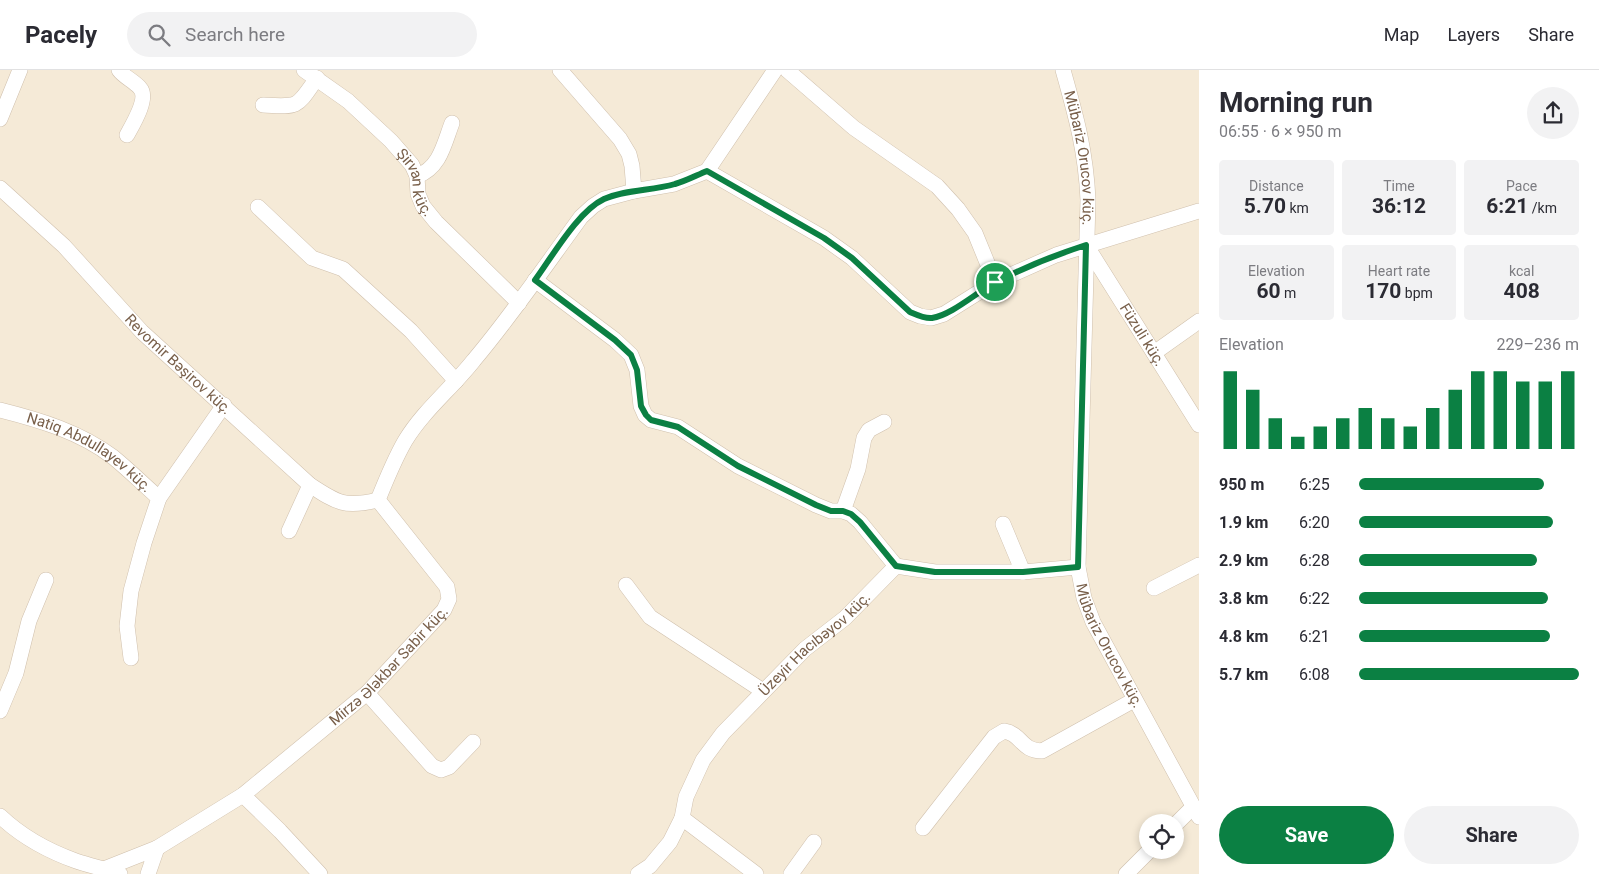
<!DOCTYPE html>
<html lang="en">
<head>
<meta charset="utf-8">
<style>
  :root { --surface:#fff; --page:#f2f2f3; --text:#2b2b33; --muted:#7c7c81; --line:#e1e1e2; --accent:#0b8043 }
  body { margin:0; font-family:Roboto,sans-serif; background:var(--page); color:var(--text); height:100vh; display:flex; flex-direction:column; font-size:19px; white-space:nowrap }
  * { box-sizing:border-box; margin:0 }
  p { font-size:16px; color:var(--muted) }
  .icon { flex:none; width:28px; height:28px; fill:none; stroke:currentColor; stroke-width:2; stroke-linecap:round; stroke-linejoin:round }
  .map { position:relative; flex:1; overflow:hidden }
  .side { display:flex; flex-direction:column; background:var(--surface); width:400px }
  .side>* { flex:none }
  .fabs { position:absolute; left:1139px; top:744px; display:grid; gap:10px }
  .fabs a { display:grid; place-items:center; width:45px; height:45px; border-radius:50%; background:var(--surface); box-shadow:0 2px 8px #0003; font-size:25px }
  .pin { position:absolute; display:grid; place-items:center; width:42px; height:42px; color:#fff; margin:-21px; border:2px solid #fff; border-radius:50%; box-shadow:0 1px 5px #0007 }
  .round { display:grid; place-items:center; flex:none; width:52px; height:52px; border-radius:26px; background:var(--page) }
  .headline { display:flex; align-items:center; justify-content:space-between; height:85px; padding:0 20px }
  h1 { font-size:28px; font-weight:700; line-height:38px }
  .stats { display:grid; grid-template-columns:repeat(3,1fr); gap:8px; height:85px; padding:5px 20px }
  .stats div { display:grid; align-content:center; border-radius:5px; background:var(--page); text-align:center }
  .stats b { font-size:21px; font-weight:700 }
  .stats small { font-size:14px; font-weight:400 }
  .stats p { font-size:14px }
  .chart { height:140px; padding:10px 20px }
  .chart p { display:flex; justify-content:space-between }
  .chart svg { width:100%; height:90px; margin-top:5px; stroke:var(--accent); stroke-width:6 }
  .button { display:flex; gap:10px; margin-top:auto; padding:10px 20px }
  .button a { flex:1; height:58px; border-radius:30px; background:var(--accent); color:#fff; font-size:20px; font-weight:700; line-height:58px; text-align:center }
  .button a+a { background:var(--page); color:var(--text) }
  ul { padding:0 20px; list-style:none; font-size:16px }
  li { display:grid; grid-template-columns:80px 60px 1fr; align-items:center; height:38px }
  li i { height:12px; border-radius:6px; background:var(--accent) }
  header { display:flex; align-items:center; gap:30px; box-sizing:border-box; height:70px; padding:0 25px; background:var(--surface); border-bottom:1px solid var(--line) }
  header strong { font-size:24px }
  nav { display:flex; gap:28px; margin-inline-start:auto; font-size:18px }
  .search { width:350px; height:45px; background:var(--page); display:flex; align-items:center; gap:12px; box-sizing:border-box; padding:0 18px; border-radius:28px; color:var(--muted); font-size:19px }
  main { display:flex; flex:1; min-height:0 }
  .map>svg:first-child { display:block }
  .residential { fill:#f5ead7; fill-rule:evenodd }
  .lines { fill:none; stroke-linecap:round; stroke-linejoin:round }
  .minor-casing { stroke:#d0c0ad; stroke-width:16 }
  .minor { stroke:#fff; stroke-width:15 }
  .route-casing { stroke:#fff; stroke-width:10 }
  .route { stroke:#0b8043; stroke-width:6 }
  .labels { text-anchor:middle; stroke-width:5; stroke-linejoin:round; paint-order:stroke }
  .street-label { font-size:15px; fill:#79604b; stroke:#fffbf0 }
</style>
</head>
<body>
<header>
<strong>Pacely</strong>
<div class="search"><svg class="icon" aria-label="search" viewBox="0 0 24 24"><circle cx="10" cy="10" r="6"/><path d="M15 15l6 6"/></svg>Search here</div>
<nav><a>Map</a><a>Layers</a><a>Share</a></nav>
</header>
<main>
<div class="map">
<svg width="1199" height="804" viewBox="0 0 1199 804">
  <rect width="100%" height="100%" fill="#fdf7e9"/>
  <path class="residential" d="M0,0H1199V804H0ZM1148,752H1175V780H1148Z"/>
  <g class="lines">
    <g class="minor-casing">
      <g id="minor">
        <path d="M119,0C124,7 134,11 140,18C149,28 133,54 127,65"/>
        <path id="s1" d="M304,0L348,31L391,71L412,95L417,106L418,124L423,136L436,152L519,233"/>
        <path d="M560,0L620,69L629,84L632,96L634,121"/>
        <path d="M787,0L854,58L937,116L958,139L975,163L995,212"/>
        <path id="s2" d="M1063,0C1076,46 1086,82 1088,130L1078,497L1084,528L1093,552L1199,747"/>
        <path d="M263,35C300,37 296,38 317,8"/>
        <path d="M0,49L20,0"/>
        <path d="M707,101L824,168L852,188L910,242L920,246L931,248L944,244L995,212L1056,185L1199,141"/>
        <path d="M417,106C440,98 444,74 452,53"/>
        <path id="s3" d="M0,118L64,176L142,262L310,415C337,433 345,438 378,430"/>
        <path d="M258,137L312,188L343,199L411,261L456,311"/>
        <path id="s4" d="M1086,175L1199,355"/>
        <path d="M535,210L615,270L631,285L637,300L641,336L645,345L651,350L678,357L738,396L816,435L831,441H843L851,444L860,452L896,496"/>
        <path d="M1154,283L1199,251"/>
        <path id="s5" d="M0,340C40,350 80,362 113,387C129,400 144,415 159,428L144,473L131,521L127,556L131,588"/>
        <path d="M159,428L224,335"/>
        <path d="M843,441L858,399L864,368L869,360L884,352"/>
        <path d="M1003,454L1023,502"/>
        <path d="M289,461L310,415"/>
        <path d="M626,515L650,547L763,621"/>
        <path d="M1154,518L1199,495"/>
        <path d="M367,623L432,696L441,700L449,697L473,672"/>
        <path d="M0,641L16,603L29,551L46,510"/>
        <path d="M243,725L280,761L320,804"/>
        <path d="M0,746C22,767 48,781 76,791C91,796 106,799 120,804"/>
        <path d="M682,748L756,804"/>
        <path d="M1175,755L1193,737"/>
        <path d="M923,758L994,667L1004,661C1022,664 1021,681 1042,681L1134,630"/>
        <path id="s6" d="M157,778L243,725L367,623L444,540L449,529L447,517L378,430C386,410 394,390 405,371C423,341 452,318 474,290C512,245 546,195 581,147L593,136L604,129L634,121L674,114L707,101L775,0"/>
        <path d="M104,799L157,778L148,804"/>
        <path id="s7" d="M638,804L650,796L670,772L682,748L686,727L703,690L723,663L805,579L845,548L896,496L935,502H1023L1078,497"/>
        <path d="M791,804L814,772"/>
        <path d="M1126,804L1150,780"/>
      </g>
    </g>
    <use href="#minor" class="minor"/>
  </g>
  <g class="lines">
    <g class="route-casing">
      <path id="route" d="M707,101L824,168L852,188L910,242C917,245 925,249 932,248C952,245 978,221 996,212C1025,197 1055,185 1086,175L1078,497L1023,502H935L896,496L860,452L851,444L843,441H831L816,435L738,396L678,357L651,350L646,345L641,336L637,300L631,285L615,270L535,210C552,187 578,141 604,129C626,119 652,121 675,114C686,111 697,105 707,101Z"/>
    </g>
    <use href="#route" class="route"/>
  </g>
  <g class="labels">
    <g class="street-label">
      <text dy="5" stroke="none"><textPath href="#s2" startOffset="90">Mübariz Orucov küç.</textPath></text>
      <text dy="5" stroke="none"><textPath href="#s1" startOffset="162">Şirvan küç.</textPath></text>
      <text dy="5" stroke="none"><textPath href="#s4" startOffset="106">Füzuli küç.</textPath></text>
      <text dy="5" stroke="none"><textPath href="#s3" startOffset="251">Revomir Bəşirov küç.</textPath></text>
      <text dy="5" stroke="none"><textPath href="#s5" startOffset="100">Natiq Abdullayev küç.</textPath></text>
      <text dy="5" stroke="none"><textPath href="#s7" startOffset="296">Üzeyir Hacıbəyov küç.</textPath></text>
      <text dy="5" stroke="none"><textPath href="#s2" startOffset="585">Mübariz Orucov küç.</textPath></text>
      <text dy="5" stroke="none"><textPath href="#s6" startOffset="296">Mirzə Ələkbər Sabir küç.</textPath></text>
    </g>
  </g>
</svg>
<div class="fabs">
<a><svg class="icon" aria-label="locate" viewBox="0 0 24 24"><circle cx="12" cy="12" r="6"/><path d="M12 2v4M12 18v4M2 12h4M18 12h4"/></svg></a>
</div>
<div class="pin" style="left:995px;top:212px;background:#1e9e55"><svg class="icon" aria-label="arrive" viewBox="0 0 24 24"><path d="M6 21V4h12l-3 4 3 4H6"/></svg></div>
</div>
<section class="side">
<div class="headline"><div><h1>Morning run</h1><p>06:55 · 6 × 950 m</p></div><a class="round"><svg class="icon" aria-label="share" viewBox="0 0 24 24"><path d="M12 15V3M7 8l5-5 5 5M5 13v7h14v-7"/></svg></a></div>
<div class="stats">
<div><p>Distance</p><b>5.70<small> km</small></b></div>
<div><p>Time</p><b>36:12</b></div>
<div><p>Pace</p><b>6:21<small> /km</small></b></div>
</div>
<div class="stats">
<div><p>Elevation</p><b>60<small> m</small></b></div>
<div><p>Heart rate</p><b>170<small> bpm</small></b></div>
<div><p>kcal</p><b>408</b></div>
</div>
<div class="chart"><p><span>Elevation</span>229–236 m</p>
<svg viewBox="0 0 160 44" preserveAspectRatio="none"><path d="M5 44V6M15 44V15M25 44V29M35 44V38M45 44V33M55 44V29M65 44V24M75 44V29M85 44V33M95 44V24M105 44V15M115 44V6M125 44V6M135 44V11M145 44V11M155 44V6"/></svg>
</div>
<ul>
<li><b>950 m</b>6:25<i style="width:84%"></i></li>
<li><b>1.9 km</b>6:20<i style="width:88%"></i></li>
<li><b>2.9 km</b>6:28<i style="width:81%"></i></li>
<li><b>3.8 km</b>6:22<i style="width:86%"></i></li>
<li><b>4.8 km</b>6:21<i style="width:87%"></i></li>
<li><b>5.7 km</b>6:08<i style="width:100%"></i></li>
</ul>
<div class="button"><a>Save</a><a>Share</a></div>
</section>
</main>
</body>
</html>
